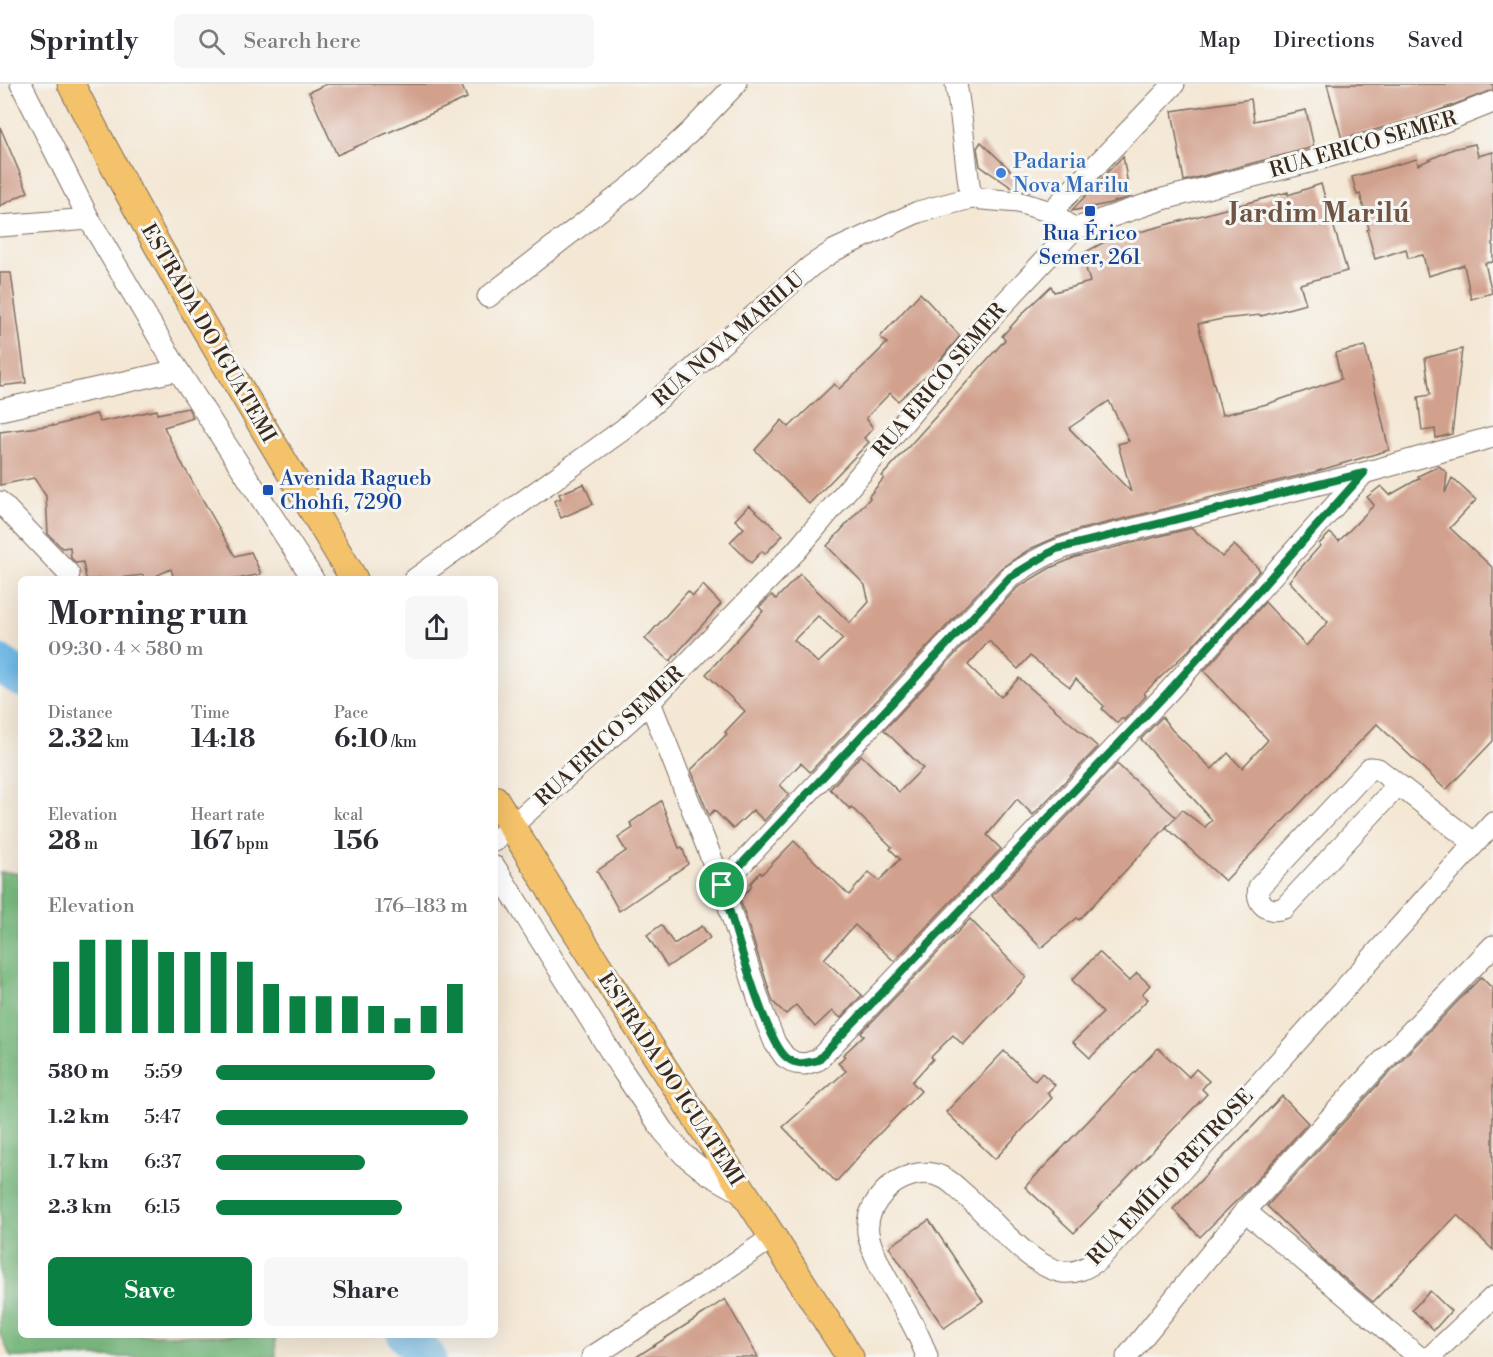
<!DOCTYPE html>
<html lang="en">
<head>
<meta charset="utf-8">
<style>
  :root { --surface:#fff; --page:#f7f7f7; --text:#2b2b33; --muted:#7c7c81; --line:#e1e1e2; --accent:#0b8043 }
  body { margin:0; font-family:"Libre Bodoni",serif; background:var(--page); color:var(--text); height:100vh; display:flex; flex-direction:column; font-size:22px; white-space:nowrap }
  * { box-sizing:border-box; margin:0 }
  p { font-size:20px; color:var(--muted) }
  .icon { flex:none; width:33px; height:33px; fill:none; stroke:currentColor; stroke-width:2; stroke-linecap:round; stroke-linejoin:round }
  .map { position:relative; flex:1; overflow:hidden }
  .drawer { position:absolute; left:18px; top:492px; width:480px; height:762px; display:flex; flex-direction:column; background:var(--surface); border-radius:9px; box-shadow:0 6px 24px #0002 }
  .drawer>* { flex:none }
  .pin { position:absolute; display:grid; place-items:center; width:51px; height:51px; color:#fff; margin:-26px; border:3px solid #fff; border-radius:50%; box-shadow:0 2px 6px #0007 }
  .round { display:grid; place-items:center; flex:none; width:63px; height:63px; border-radius:9px; background:var(--page) }
  .head { display:flex; align-items:center; justify-content:space-between; height:102px; padding:0 30px }
  h1 { font-size:33px; font-weight:700; line-height:45px }
  .figures { display:grid; grid-template-columns:repeat(3,1fr); gap:9px; height:102px; padding:6px 30px }
  .figures div { display:grid; align-content:center }
  .figures b { font-size:26px; font-weight:700 }
  .figures small { font-size:16px; font-weight:400 }
  .figures p { font-size:16px }
  .chart { height:168px; padding:12px 30px }
  .chart p { display:flex; justify-content:space-between }
  .chart svg { width:100%; height:108px; margin-top:6px; stroke:var(--accent); stroke-width:6 }
  .cta { display:flex; gap:12px; margin-top:auto; padding:12px 30px }
  .cta a { flex:1; height:69px; border-radius:9px; background:var(--accent); color:#fff; font-size:24px; font-weight:700; line-height:69px; text-align:center }
  .cta a+a { background:var(--page); color:var(--text) }
  ul { padding:0 30px; list-style:none; font-size:20px }
  li { display:grid; grid-template-columns:96px 72px 1fr; align-items:center; height:45px }
  li i { height:15px; border-radius:8px; background:var(--accent) }
  header { display:flex; align-items:center; gap:36px; box-sizing:border-box; height:84px; padding:0 30px; background:var(--surface); border-bottom:2px solid var(--line) }
  header strong { font-size:28px }
  nav { display:flex; gap:33px; margin-inline-start:auto; font-size:21px }
  .search { width:420px; height:54px; background:var(--page); display:flex; align-items:center; gap:15px; box-sizing:border-box; padding:0 21px; border-radius:9px; color:var(--muted); font-size:22px }
  .map>svg:first-child { display:block }
  .forest { fill:#78bc7f; stroke:#5a734e; stroke-width:1.5 }
  .lines { fill:none; stroke-linecap:round; stroke-linejoin:round }
  .river { stroke:#6db9e7; stroke-width:38 }
  .building { fill:#d2a18e; fill-rule:evenodd }
  .minor-casing { stroke:#7c6c5e; stroke-width:23 }
  .major-casing { stroke:#7c6c5e; stroke-width:29 }
  .minor { stroke:#fff; stroke-width:21 }
  .major { stroke:#f4c26a; stroke-width:27 }
  .route-casing { stroke:#fff; stroke-width:12 }
  .route { stroke:#0b8043; stroke-width:8 }
  .shop-dot { fill:#3f7fe0; stroke:#f6f6f2; stroke-width:2 }
  .transit-dot { fill:#1a4fb4; stroke:#f6f6f2; stroke-width:2 }
  .labels { text-anchor:middle; stroke-width:6; stroke-linejoin:round; paint-order:stroke }
  .street-label { font-size:21px; fill:#3b2a1e; stroke:#f6f6f2 }
  .shop-label { font-size:21px; fill:#366cbe; stroke:#f6f6f2; text-anchor:start }
  .transit-label { font-size:21px; fill:#164399; stroke:#f6f6f2 }
  .district-label { font-size:27px; font-weight:bold; fill:#705445; stroke:#f6f6f2 }
</style>
</head>
<body>
<header>
<strong>Sprintly</strong>
<div class="search"><svg class="icon" aria-label="search" viewBox="0 0 24 24"><circle cx="10" cy="10" r="6"/><path d="M15 15l6 6"/></svg>Search here</div>
<nav><a>Map</a><a>Directions</a><a>Saved</a></nav>
</header>
<div class="map">
<svg width="1493" height="1273" viewBox="0 0 1493 1273">
  <rect width="100%" height="100%" fill="#f6f6f2"/>
  <filter id="ink" filterUnits="userSpaceOnUse"><feTurbulence type="fractalNoise" baseFrequency=".0167" numOctaves="2"/><feDisplacementMap in="SourceGraphic" scale="12" xChannelSelector="R" yChannelSelector="G"/><feConvolveMatrix kernelMatrix="1 2 1 2 8 2 1 2 1" color-interpolation-filters="sRGB"/></filter>
  <filter id="wash" filterUnits="userSpaceOnUse"><feTurbulence type="fractalNoise" baseFrequency=".008" numOctaves="4" result="noise"/><feDisplacementMap in="SourceGraphic" scale="24" xChannelSelector="R" yChannelSelector="G"/><feGaussianBlur stdDeviation="1.35" result="paint"/><feColorMatrix in="noise" values="0 0 0 0 0 0 0 0 0 0 0 0 0 0 0 0 0 1.4 0 .05"/><feComposite in="paint" operator="in"/></filter>
  <g filter="url(#wash)">
    <rect width="100%" height="100%" fill="#f4e7d4"/>
    <path class="forest" d="M0,788L21,789V1251H275L276,1273H11L0,1250Z"/>
    <g class="lines">
      <g class="river">
        <path d="M0,580L21,594"/>
        <path d="M406,1251L427,1273"/>
      </g>
    </g>
    <g id="blocks">
      <g class="building">
        <path d="M327,0H461L467,14L337,71L309,8Z"/>
        <path d="M1327,0H1493V6L1421,33L1342,55Z"/>
        <path d="M1251,15L1254,37L1306,26L1314,63L1184,97L1172,27Z"/>
        <path d="M0,43L28,108L0,122Z"/>
        <path d="M981,58L1031,106L1029,108L1014,105L980,82L977,64Z"/>
        <path d="M1475,60L1478,72L1493,68V178L1485,179L1492,209L1471,215L1464,181L1428,192L1423,171L1408,174L1406,165L1375,175L1367,146L1369,145L1360,110L1357,111L1352,93L1417,75L1418,81L1453,65Z"/>
        <path d="M1123,72L1130,113L1107,120L1071,127Z"/>
        <path d="M1321,100L1347,187L1300,200L1306,220L1261,232V231L1222,235L1198,240L1222,331L1267,320L1341,295L1335,269L1365,262L1389,366L1314,388L1078,446L1057,453L1030,465L1001,484L810,688L801,679L780,701L789,710L764,737L753,726L733,745L714,726L709,732L691,686L727,650L725,648L745,627L706,590L763,527L759,523L772,511L776,515L800,490L850,539L869,518L865,501L827,462L870,414L869,412L884,394L882,392L1005,256L1002,252L1026,226L1051,202L1054,208L1090,198L1082,170L1106,157L1288,108V111ZM1109,317L1129,357L1118,360L1131,408L1069,344ZM818,532L843,555L818,579L794,556Z"/>
        <path d="M0,189H11L26,299L0,302Z"/>
        <path d="M920,209L960,252L930,288L898,317L890,309L866,334L873,344L864,354L869,358L809,420L755,366L782,336L789,343L834,300L839,305L871,275L887,259L880,253Z"/>
        <path d="M1462,265L1452,350L1436,354L1435,345L1422,347L1418,313L1430,311L1425,274Z"/>
        <path d="M188,324L193,334L164,343L180,376L235,472L251,468L261,490L238,495H174L171,485L149,495H143V491L111,495H86L83,478L76,479L71,474L70,463L62,464L48,450L46,412L34,394L0,401V348L53,341L54,342L96,330L100,338L157,326V330Z"/>
        <path d="M1439,382L1447,389L1445,409L1452,394L1476,416L1450,444L1493,484V657L1446,706L1377,640L1225,797L1166,743L1175,734L1079,836L1077,834L1041,864L992,812L1117,680L1176,733L1182,726L1205,743L1212,736L1141,655L1162,633L1172,646L1212,685L1228,669L1242,684L1268,656L1204,587L1265,518L1306,562L1328,538L1289,497L1320,462L1319,460L1330,449L1339,457L1374,421L1367,413L1381,402L1390,411L1420,394L1418,392Z"/>
        <path d="M584,400L593,420L561,434L554,417L561,414L559,410Z"/>
        <path d="M749,421L783,451L765,470L762,467L751,479L730,458L744,444L735,436Z"/>
        <path d="M1192,444L1222,473L1234,461L1260,486L1189,566L1144,609L1146,612L1124,636L1122,634L1117,639L1102,625L1104,622L1076,595L1070,603L1030,572L1018,585L989,557L968,581L1001,613L1019,594L1098,663L1033,731L1017,715L987,751L1001,765L894,877L855,841L824,875L862,911L841,934L832,927L815,943L796,921L786,930L773,918L740,815L752,802L750,800L760,788L762,790L794,757L849,811L869,788L879,797L900,775L890,765L892,763L851,723L850,725L830,705L861,671L899,708L923,684L884,646L1018,503L1050,484L1076,473Z"/>
        <path d="M703,501L721,520L670,577L645,555L688,507L693,512Z"/>
        <path d="M661,717L679,764L682,763L688,780L619,827L597,787L626,767L618,754L633,744L630,739Z"/>
        <path d="M970,835L1026,893L963,961L953,951L931,973L933,975L912,998L921,1007L877,1052L836,1098L783,1043L846,987L838,979L845,972L843,971L864,951L861,949Z"/>
        <path d="M661,841L674,860L702,842L710,854L667,883L647,851Z"/>
        <path d="M1099,868L1129,897L1137,889L1150,901L1142,910L1148,915L1090,974L1073,958L1103,929L1072,896Z"/>
        <path d="M1481,893L1493,905V1166L1457,1131L1373,1218L1325,1178L1267,1122L1384,994Z"/>
        <path d="M1158,964L1189,993L1196,985L1209,997L1202,1005L1207,1010L1074,1149L1025,1103Z"/>
        <path d="M1004,967L1035,997L1042,989L1055,1001L1047,1009L1052,1014L995,1075L946,1028Z"/>
        <path d="M1282,1012L1308,1039L1249,1104L1200,1153L1173,1125Z"/>
        <path d="M929,1136L983,1217L944,1244L889,1163Z"/>
        <path d="M1430,1207L1451,1227L1434,1246L1412,1226Z"/>
        <path d="M725,1215L758,1273H636L703,1230Z"/>
      </g>
    </g>
  </g>
  <g filter="url(#ink)">
    <use href="#blocks" fill-opacity="0" stroke="#7c6c5e" stroke-width="1.5"/>
    <g class="lines">
      <g class="minor-casing">
        <g id="minor">
          <path d="M21,0L89,135L178,286L313,495"/>
          <path d="M956,0C963,38 965,76 971,114"/>
          <path d="M1051,128L1174,0"/>
          <path d="M0,142L89,135"/>
          <path d="M488,213L634,100L690,48L736,0"/>
          <path d="M0,326L178,286"/>
          <path d="M0,418L69,490"/>
          <path d="M415,495L624,345L811,182L835,166L918,128L971,114L1018,118L1051,128L1074,145"/>
          <path d="M650,618L722,801L763,929L775,959L785,973L795,979L805,980L818,976L1168,608L1364,389"/>
          <path d="M1398,701L1284,824C1268,830 1255,819 1259,803L1370,684L1378,685L1474,759"/>
          <path d="M495,757L650,618L796,467L998,226L1074,145L1163,115L1313,77L1425,45L1493,18"/>
          <path d="M495,783L620,983L663,1047L684,1071L707,1089L744,1110"/>
          <path d="M722,801L1010,493C1035,476 1053,466 1082,458L1364,389L1493,353"/>
          <path d="M1245,1127L1419,1273"/>
          <path d="M592,1273L704,1200L773,1153"/>
          <path d="M927,1273C917,1243 898,1216 883,1188C877,1175 870,1163 868,1149C866,1133 873,1120 884,1108C898,1093 922,1084 942,1093C950,1096 957,1104 964,1110C990,1132 1029,1183 1063,1188C1076,1190 1087,1183 1097,1177L1179,1089L1493,739"/>
          <path d="M1127,1273L1245,1127L1375,985L1493,862"/>
          <path d="M1430,1273L1493,1213"/>
        </g>
      </g>
      <g class="major-casing">
        <g id="major">
          <path d="M71,0C157,169 256,332 354,495"/>
          <path d="M495,715L572,841L850,1273"/>
        </g>
      </g>
      <use href="#minor" class="minor"/>
      <use href="#major" class="major"/>
    </g>
  </g>
  <g class="lines" filter="url(#ink)">
    <g class="route-casing">
      <path id="route" d="M1364,389L1168,608L818,976C806,979 797,982 787,974C765,957 732,834 722,801L1010,493L1056,465Z"/>
    </g>
    <use href="#route" class="route"/>
  </g>
  <circle class="shop-dot" cx="1001" cy="89" r="6"/>
  <g class="transit-dot">
    <rect x="1084" y="121" width="12" height="12" rx="3"/>
    <rect x="262" y="400" width="12" height="12" rx="3"/>
  </g>
  <g class="labels">
    <g class="street-label">
      <text transform="translate(1363 60) rotate(-16)" y="7">RUA ERICO SEMER</text>
      <text transform="translate(209 249) rotate(60)" y="7">ESTRADA DO IGUATEMI</text>
      <text transform="translate(728 255) rotate(-41)" y="7">RUA NOVA MARILU</text>
      <text transform="translate(939 296) rotate(-50)" y="7">RUA ERICO SEMER</text>
      <text transform="translate(609 652) rotate(-43)" y="7">RUA ERICO SEMER</text>
      <text transform="translate(671 995) rotate(57)" y="7">ESTRADA DO IGUATEMI</text>
      <text transform="translate(1170 1093) rotate(-47)" y="7">RUA EMÍLIO RETROSE</text>
    </g>
    <g class="shop-label">
      <text x="1013" y="84">Padaria<tspan x="1013" dy="24">Nova Marilu</tspan></text>
    </g>
    <g class="transit-label">
      <text x="1090" y="156">Rua Érico<tspan x="1090" dy="24">Semer, 261</tspan></text>
      <text x="280" y="401" text-anchor="start">Avenida Ragueb<tspan x="280" dy="24">Chohfi, 7290</tspan></text>
    </g>
    <g class="district-label">
      <text x="1319" y="138">Jardim Marilú</text>
    </g>
  </g>
</svg>
<div class="pin" style="left:722px;top:801px;background:#1e9e55"><svg class="icon" aria-label="arrive" viewBox="0 0 24 24"><path d="M6 21V4h12l-3 4 3 4H6"/></svg></div>
<section class="drawer">
<div class="head"><div><h1>Morning run</h1><p>09:30 · 4 × 580 m</p></div><a class="round"><svg class="icon" aria-label="share" viewBox="0 0 24 24"><path d="M12 15V3M7 8l5-5 5 5M5 13v7h14v-7"/></svg></a></div>
<div class="figures">
<div><p>Distance</p><b>2.32<small> km</small></b></div>
<div><p>Time</p><b>14:18</b></div>
<div><p>Pace</p><b>6:10<small> /km</small></b></div>
</div>
<div class="figures">
<div><p>Elevation</p><b>28<small> m</small></b></div>
<div><p>Heart rate</p><b>167<small> bpm</small></b></div>
<div><p>kcal</p><b>156</b></div>
</div>
<div class="chart"><p><span>Elevation</span>176–183 m</p>
<svg viewBox="0 0 160 44" preserveAspectRatio="none"><path d="M5 44V15M15 44V6M25 44V6M35 44V6M45 44V11M55 44V11M65 44V11M75 44V15M85 44V24M95 44V29M105 44V29M115 44V29M125 44V33M135 44V38M145 44V33M155 44V24"/></svg>
</div>
<ul>
<li><b>580 m</b>5:59<i style="width:87%"></i></li>
<li><b>1.2 km</b>5:47<i style="width:100%"></i></li>
<li><b>1.7 km</b>6:37<i style="width:59%"></i></li>
<li><b>2.3 km</b>6:15<i style="width:74%"></i></li>
</ul>
<div class="cta"><a>Save</a><a>Share</a></div>
</section>
</div>
</body>
</html>
